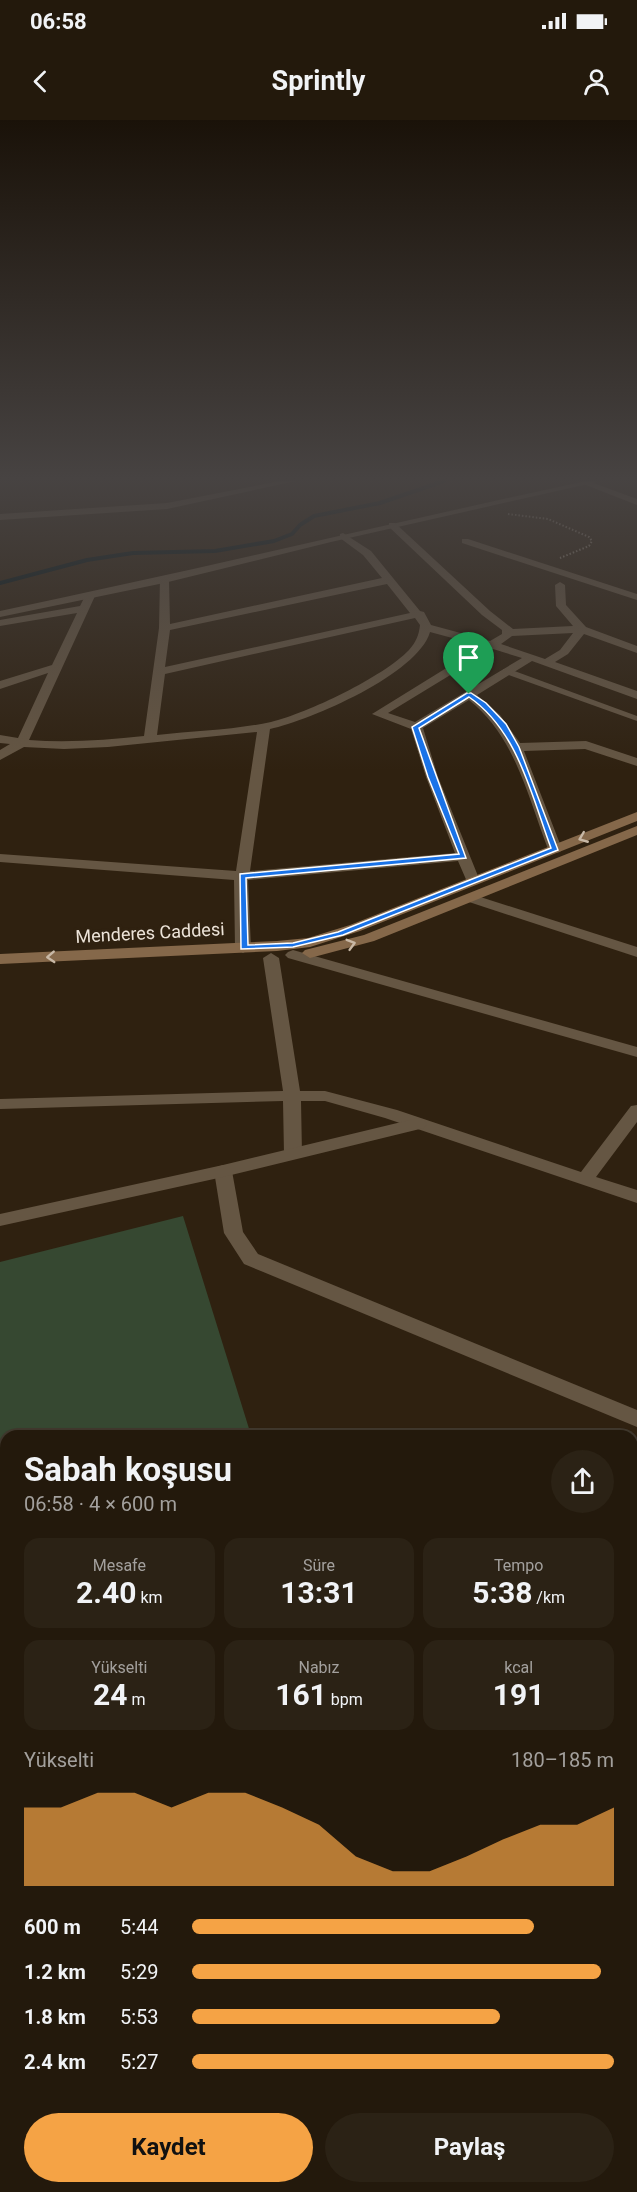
<!DOCTYPE html>
<html lang="tr">
<head>
<meta charset="utf-8">
<style>
  :root { --surface:#23190c; --page:#2b2215; --text:#f1f3f6; --muted:#a3a09d; --line:#40382d; --accent:#f5a345 }
  body { margin:0; font-family:Roboto,sans-serif; background:var(--page); color:var(--text); height:100vh; display:flex; flex-direction:column; font-size:22px; white-space:nowrap }
  * { box-sizing:border-box; margin:0 }
  p { font-size:20px; color:var(--muted) }
  .icon { flex:none; width:33px; height:33px; fill:none; stroke:currentColor; stroke-width:2; stroke-linecap:round; stroke-linejoin:round }
  .map { position:relative; flex:1; overflow:hidden }
  .sheet { position:absolute; left:0px; top:1310px; width:638px; height:764px; display:flex; flex-direction:column; background:var(--surface); border-radius:18px 18px 0 0; box-shadow:0 2px 4px #0004,0 0 0 2px var(--line) }
  .sheet>* { flex:none }
  .pin { position:absolute; display:grid; place-items:center; width:51px; height:51px; color:#fff; margin:-62px -26px; border-radius:50% 50% 50% 0; rotate:-45deg; box-shadow:0 0 6px #0007 }
  .pin .icon { rotate:45deg }
  .round { display:grid; place-items:center; flex:none; width:63px; height:63px; border-radius:32px; background:var(--page) }
  .head { display:flex; align-items:center; justify-content:space-between; height:102px; padding:0 24px }
  h1 { font-size:33px; font-weight:700; line-height:45px }
  .figures { display:grid; grid-template-columns:repeat(3,1fr); gap:9px; height:102px; padding:6px 24px }
  .figures div { display:grid; align-content:center; border-radius:15px; background:var(--page); text-align:center }
  .figures b { font-size:30px; font-weight:700 }
  .figures small { font-size:16px; font-weight:400 }
  .figures p { font-size:16px }
  .chart { height:168px; padding:12px 24px }
  .chart p { display:flex; justify-content:space-between }
  .chart svg { width:100%; height:108px; margin-top:6px; fill:var(--accent); opacity:.7 }
  .button { display:flex; gap:12px; margin-top:auto; padding:12px 24px }
  .button a { flex:1; height:69px; border-radius:36px; background:var(--accent); color:#111; font-size:24px; font-weight:700; line-height:69px; text-align:center }
  .button a+a { background:var(--page); color:var(--text) }
  ul { padding:0 24px; list-style:none; font-size:20px }
  li { display:grid; grid-template-columns:96px 72px 1fr; align-items:center; height:45px }
  li i { height:15px; border-radius:8px; background:var(--accent) }
  .status { display:flex; justify-content:space-between; align-items:center; height:42px; padding:0 30px; background:var(--surface); direction:ltr }
  .status svg { height:16px; fill:currentColor }
  header { display:flex; justify-content:space-between; align-items:center; height:78px; padding:0 24px; background:var(--surface); font-size:27px; font-weight:700 }
  .map>svg:first-child { display:block }
  .green { fill:#364831 }
  .lines { fill:none; stroke-linecap:round; stroke-linejoin:round }
  .stream-far1 { stroke:#00141a; stroke-width:4 }
  .stream { stroke:#00141a; stroke-width:10 }
  .path { stroke:#968b7d; stroke-width:2; stroke-dasharray:1.5 2; stroke-linecap:butt }
  .service { fill:#655643; fill-rule:evenodd }
  .minor { fill:#655643; fill-rule:evenodd }
  .tertiary { fill:#655643; fill-rule:evenodd }
  .secondary { fill:#85684a; fill-rule:evenodd }
  .shaded-wall { fill:#86747c }
  .building { fill:#bfa5b1; stroke:#86747c; stroke-width:1.5 }
  .oneway { stroke:#c8b8a6 }
  .route { fill:#1a73e8; stroke:#fff; stroke-width:1.5; fill-rule:evenodd }
  .labels { text-anchor:middle; stroke-width:6; stroke-linejoin:round; paint-order:stroke }
  .street-label { font-size:18px; fill:#ece3d8; stroke:#2f2110 }
</style>
</head>
<body>
<div class="status"><b>06:58</b><svg viewBox="0 0 49 12"><path d="M0 12V9h3v3zM5 12V6h3v6zM10 12V3h3v9zM15 12V0h3v12zM26 1h20v11H26zM47 4h2v5h-2z"/></svg></div>
<header><svg class="icon" aria-label="back" viewBox="0 0 24 24"><path d="M15 5l-7 7 7 7"/></svg>Sprintly<svg class="icon" aria-label="person" viewBox="0 0 24 24"><circle cx="12" cy="8" r="4"/><path d="M4 21q1-7 8-7t8 7"/></svg></header>
<div class="map">
<svg width="637" height="2072" viewBox="0 0 637 2072">
  <rect width="100%" height="100%" fill="#2f2110"/>
  <path class="green" d="M183,1096L251,1315L6,1316V1746L0,1753V1142Z"/>
  <g class="lines">
    <path class="stream-far1" d="M0,463L87,440L133,433L215,431L274,421L292,414L300,405L314,396L380,383L444,361"/>
    <g class="stream">
      <path d="M632,1787L637,1779"/>
      <path d="M473,2072L475,2067"/>
    </g>
    <path class="path" d="M508,394L548,399L589,417L592,421L589,426L560,438"/>
    <g class="service">
      <path d="M503,549H509L637,596V601L503,553Z"/>
      <path d="M6,1990V2013L0,2015V1992Z"/>
    </g>
    <g class="minor">
      <path d="M280,361H296L167,389L0,400V394L167,383Z"/>
      <path d="M588,361L637,379V385L586,365L584,363Z"/>
      <path d="M389,403H395L490,491L513,509L573,506L556,486L555,465L560,462L565,465L566,485L586,507L637,526V533L584,514L568,534L555,542L637,571V579L532,541L477,575L500,595L520,623L586,621L637,638V646L585,629L524,631L562,729L560,732L555,733L548,729C528,677 515,616 469,580L423,608L438,657L480,761L478,764H468L458,741L248,760L251,828L243,833L235,828L234,760L0,742V734L236,751L257,612L108,627L64,629L24,627L0,640V630L10,624L0,623V615L18,618L48,553L0,569V561L52,545L77,493L0,506V500L80,486L86,474H94L95,476L29,620C68,623 106,620 144,616L159,508L160,458L169,460L170,504L382,458L363,435L340,418V414L343,413L371,431L420,491L424,492L431,505L490,521L502,514V510L482,495L389,407ZM387,464L410,493L165,547L170,510ZM415,498L420,505C419,515 416,522 409,530C383,557 308,593 271,602C234,610 195,611 157,615L165,554ZM430,512L482,526L372,594L411,609L426,657L455,733L250,751L270,609C311,600 418,554 430,512ZM573,513L560,530L545,539L501,524L512,516ZM493,529L522,538L415,602L388,593Z"/>
      <path d="M462,419H468L637,474V480L462,423Z"/>
      <path d="M471,774L637,827V837L466,781L464,778L466,775Z"/>
      <path d="M293,830L637,927V937L288,838L285,835L288,832Z"/>
      <path d="M271,833L279,838L300,971H325L397,990L581,1052L631,986L637,985V1002L596,1057L637,1070V1083L385,998L325,981H301L302,1034L299,1038H287L284,1034L283,981L0,989V979L283,971L263,838Z"/>
      <path d="M223,1045L229,1047L232,1051L243,1112L258,1134L637,1290V1307L244,1144L224,1113L214,1051L217,1047Z"/>
    </g>
    <g class="tertiary">
      <path d="M586,361L597,362L331,422L164,463L0,497V491C196,450 391,403 586,361Z"/>
      <path d="M418,998L424,1000L427,1004L424,1008L223,1057L0,1106V1094L223,1045Z"/>
    </g>
    <g class="secondary">
      <path d="M637,692V701L360,811L310,827L277,831L0,844V834L277,821L308,818L350,805Z"/>
      <path d="M637,706V715L374,821L310,838L302,833L305,830L364,815Z"/>
    </g>
  </g>
  <path class="shaded-wall" d="M6,1577V1598L0,1604V1583Z"/>
  <path class="building" d="M6,1481V1577L0,1583V1486Z"/>
  <defs><path id="oneway-chevron" d="M-2-3.5L2.5 0L-2 3.5" fill="none" stroke-width="1.6" stroke-linecap="round" stroke-linejoin="round" transform="scale(1.5)"/></defs>
  <g class="oneway">
    <use href="#oneway-chevron" transform="translate(583 718) rotate(158)"/>
    <use href="#oneway-chevron" transform="translate(351 824) rotate(-16)"/>
    <use href="#oneway-chevron" transform="translate(51 837) rotate(177)"/>
  </g>
  <linearGradient id="sky" x2="0" y2="1"><stop stop-color="#1a1209"/><stop offset="0.55" stop-color="#474342"/><stop offset="1" stop-color="#474342" stop-opacity="0"/></linearGradient>
  <rect width="637" height="651" fill="url(#sky)"/>
  <path class="route" d="M467,573H471L486,583L506,604L519,627L558,730L343,815L293,827L241,829L240,754L459,734L428,657L412,607ZM469,577C518,611 531,674 551,728L338,812L293,823L248,825L246,758L466,738L419,608Z"/>
  <g class="labels">
    <g class="street-label">
      <text transform="translate(150 813) rotate(-3)" y="6">Menderes Caddesi</text>
    </g>
  </g>
</svg>
<div class="pin" style="left:469px;top:574px;background:#1e9e55"><svg class="icon" aria-label="arrive" viewBox="0 0 24 24"><path d="M6 21V4h12l-3 4 3 4H6"/></svg></div>
<section class="sheet">
<div class="head"><div><h1>Sabah koşusu</h1><p>06:58 · 4 × 600 m</p></div><a class="round"><svg class="icon" aria-label="share" viewBox="0 0 24 24"><path d="M12 15V3M7 8l5-5 5 5M5 13v7h14v-7"/></svg></a></div>
<div class="figures">
<div><p>Mesafe</p><b>2.40<small> km</small></b></div>
<div><p>Süre</p><b>13:31</b></div>
<div><p>Tempo</p><b>5:38<small> /km</small></b></div>
</div>
<div class="figures">
<div><p>Yükselti</p><b>24<small> m</small></b></div>
<div><p>Nabız</p><b>161<small> bpm</small></b></div>
<div><p>kcal</p><b>191</b></div>
</div>
<div class="chart"><p><span>Yükselti</span>180–185 m</p>
<svg viewBox="0 0 160 44" preserveAspectRatio="none"><path d="M0 44V12L10 12L20 6L30 6L40 12L50 6L60 6L70 12L80 19L90 32L100 38L110 38L120 32L130 25L140 19L150 19L160 12V44z"/></svg>
</div>
<ul>
<li><b>600 m</b>5:44<i style="width:81%"></i></li>
<li><b>1.2 km</b>5:29<i style="width:97%"></i></li>
<li><b>1.8 km</b>5:53<i style="width:73%"></i></li>
<li><b>2.4 km</b>5:27<i style="width:100%"></i></li>
</ul>
<div class="button"><a>Kaydet</a><a>Paylaş</a></div>
</section>
</div>
</body>
</html>
